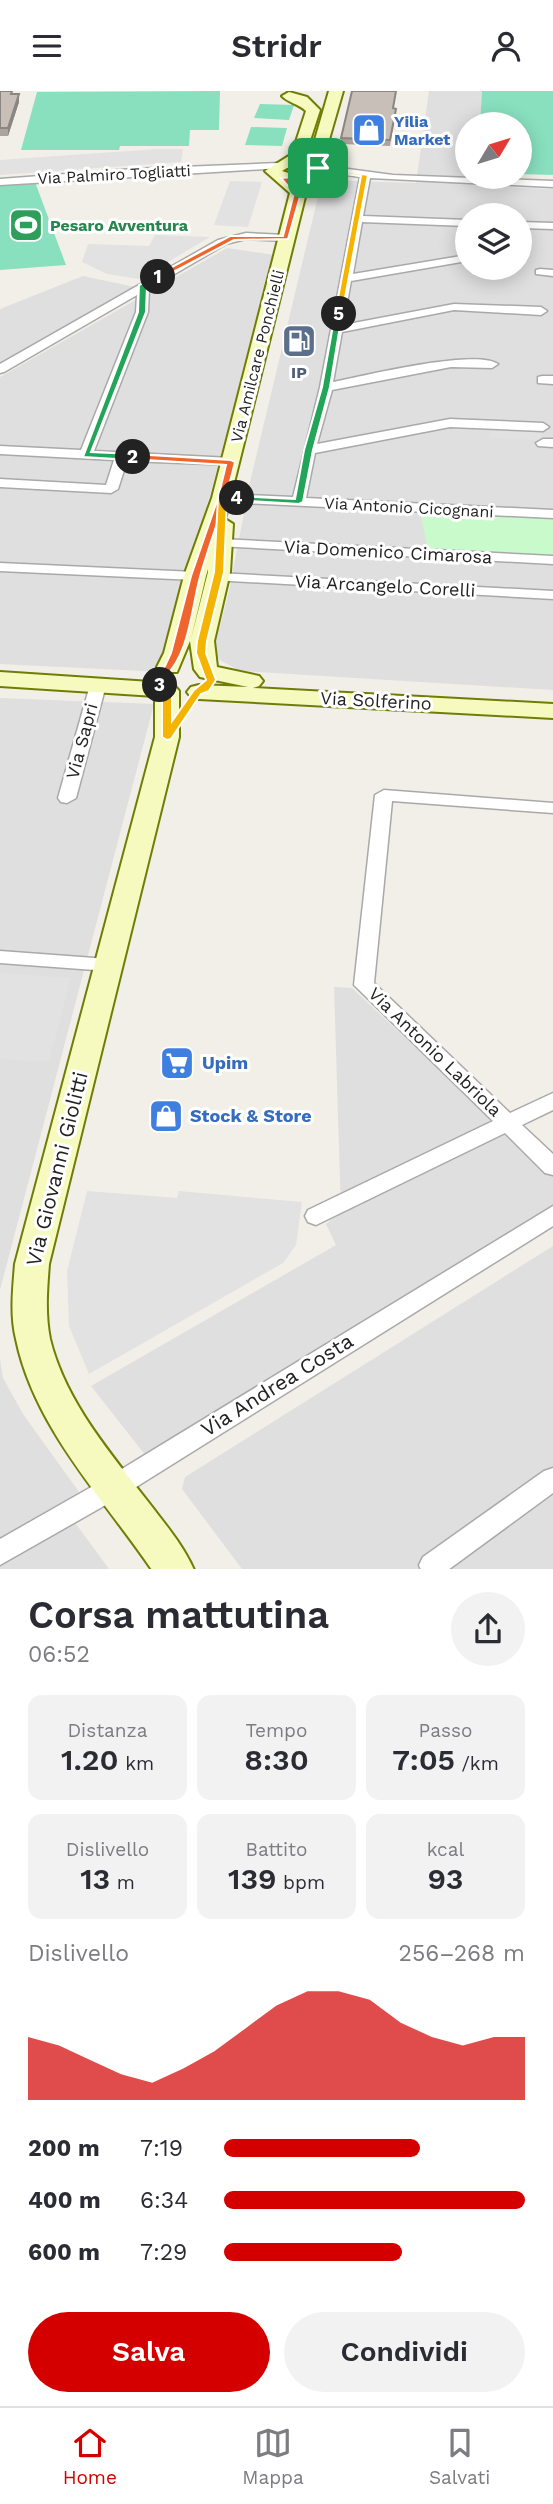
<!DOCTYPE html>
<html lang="it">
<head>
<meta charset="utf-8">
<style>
  :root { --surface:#fff; --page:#f2f2f3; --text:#2b2b33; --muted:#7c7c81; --line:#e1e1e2; --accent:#d40000 }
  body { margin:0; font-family:"Work Sans",sans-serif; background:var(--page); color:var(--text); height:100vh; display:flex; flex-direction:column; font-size:26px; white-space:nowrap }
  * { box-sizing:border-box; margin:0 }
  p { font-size:23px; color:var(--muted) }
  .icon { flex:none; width:38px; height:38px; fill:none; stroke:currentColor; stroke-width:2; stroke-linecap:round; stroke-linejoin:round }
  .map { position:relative; height:1478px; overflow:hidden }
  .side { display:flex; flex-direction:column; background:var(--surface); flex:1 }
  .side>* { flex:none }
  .needle { width:46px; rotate:52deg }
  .tools { position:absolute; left:455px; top:21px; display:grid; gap:14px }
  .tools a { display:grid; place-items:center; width:77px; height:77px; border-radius:50%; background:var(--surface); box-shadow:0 4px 18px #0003; font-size:35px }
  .pin { position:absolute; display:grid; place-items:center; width:60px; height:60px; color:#fff; margin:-30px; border-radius:14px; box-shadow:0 4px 10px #0006 }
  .km { position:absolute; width:35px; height:35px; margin:-18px; border-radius:50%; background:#222; color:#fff; font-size:19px; line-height:35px; text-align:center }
  .round { display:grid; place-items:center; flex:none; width:74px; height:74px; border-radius:37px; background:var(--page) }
  .overview { display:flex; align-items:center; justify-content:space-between; height:119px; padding:0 28px }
  h1 { font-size:38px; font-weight:600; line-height:52px }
  .figures { display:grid; grid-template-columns:repeat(3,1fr); gap:10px; height:119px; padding:7px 28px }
  .figures div { display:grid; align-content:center; border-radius:14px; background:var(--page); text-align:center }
  .figures b { font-size:30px; font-weight:600 }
  .figures small { font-size:19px; font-weight:400 }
  .figures p { font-size:19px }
  .chart { height:196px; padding:14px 28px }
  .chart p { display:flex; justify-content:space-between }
  .chart svg { width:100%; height:126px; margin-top:7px; fill:var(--accent); opacity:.7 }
  .cta { display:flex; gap:14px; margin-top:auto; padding:14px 28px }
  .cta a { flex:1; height:80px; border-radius:42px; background:var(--accent); color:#fff; font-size:28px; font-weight:600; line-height:80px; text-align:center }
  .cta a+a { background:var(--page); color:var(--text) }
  ul { padding:0 28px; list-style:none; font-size:23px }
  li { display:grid; grid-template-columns:112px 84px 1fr; align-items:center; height:52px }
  li i { height:18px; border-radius:9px; background:var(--accent) }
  header { display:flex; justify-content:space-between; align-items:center; height:91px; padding:0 28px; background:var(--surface); font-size:32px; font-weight:600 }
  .menu { display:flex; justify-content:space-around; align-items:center; height:98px; border-top:2px solid var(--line); background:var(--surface); font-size:19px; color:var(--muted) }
  .menu a { display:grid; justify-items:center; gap:4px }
  .menu .on { color:var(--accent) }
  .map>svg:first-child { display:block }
  .residential { fill:#e0dfdf; fill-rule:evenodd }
  .park { fill:#c8facc }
  .pitch { fill:#88e0be }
  .parking { fill:#e2e2e2 }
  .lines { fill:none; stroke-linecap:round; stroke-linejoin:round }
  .street-casing { stroke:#a9a9a9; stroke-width:3 }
  .secondary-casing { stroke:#707d05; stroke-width:4 }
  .street { fill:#fff; fill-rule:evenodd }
  .secondary { fill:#f7fabf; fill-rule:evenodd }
  .wall { fill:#aba49e }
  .shaded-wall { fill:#8b8681 }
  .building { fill:#c7bfb8; stroke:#8b8681; stroke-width:2 }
  .split-1 { fill:#f0652b; stroke:#fff; stroke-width:2 }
  .split-2 { fill:#22a559; stroke:#fff; stroke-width:2 }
  .split-3 { fill:#f0652b; stroke:#fff; stroke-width:2 }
  .split-4 { fill:#f5b400; stroke:#fff; stroke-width:2 }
  .split-5 { fill:#22a559; stroke:#fff; stroke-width:2 }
  .split-6 { fill:#f5b400; stroke:#fff; stroke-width:2 }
  .labels { text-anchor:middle; stroke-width:6; stroke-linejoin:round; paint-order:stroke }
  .far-shop-label { font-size:16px; font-weight:bold; fill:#366cbe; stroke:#fff; text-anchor:start }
  .far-street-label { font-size:16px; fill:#222; stroke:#fff }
  .far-leisure-label { font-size:16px; font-weight:bold; fill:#27864d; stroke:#fff; text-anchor:start }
  .far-service-label { font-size:16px; font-weight:bold; fill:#4e5e75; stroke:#fff }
  .street-label { font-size:18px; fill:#222; stroke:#fff }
  .shop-label { font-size:18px; font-weight:bold; fill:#366cbe; stroke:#fff; text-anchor:start }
  .near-street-label { font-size:21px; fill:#222; stroke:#fff }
</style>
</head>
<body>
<header><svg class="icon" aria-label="menu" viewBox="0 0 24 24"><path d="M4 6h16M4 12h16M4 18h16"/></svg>Stridr<svg class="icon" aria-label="person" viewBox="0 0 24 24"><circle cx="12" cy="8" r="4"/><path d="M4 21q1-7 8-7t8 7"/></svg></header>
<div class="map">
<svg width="553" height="1479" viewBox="0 0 553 1479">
  <rect width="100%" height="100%" fill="#f2efe9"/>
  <g class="residential">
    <path d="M429,0H482L480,33H467V86H477V95L553,98V599L240,580L220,569L213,562L229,500L250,391L322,89L416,92ZM467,124H520V177H467Z"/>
    <path d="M227,157L275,164L162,581L0,573V286Z"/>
    <path d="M83,185L135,196L0,272V218Z"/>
    <path d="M0,607L154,613L0,1199Z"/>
    <path d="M334,896L352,897L553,1085V1117L146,1365L91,1295L336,1154L326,1133L341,1121Z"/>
    <path d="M553,1155V1478H242L182,1398L185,1386Z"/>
    <path d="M0,1268L3,1287L23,1323L79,1401L0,1447Z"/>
    <path d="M73,1429L109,1478L0,1479V1468Z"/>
  </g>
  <path class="park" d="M420,420L553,427V465L428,459Z"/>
  <g class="pitch">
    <path d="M220,0L219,39H190L189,55H120L119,59H21L37,1Z"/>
    <path d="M482,0H553V84L520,83V33H480Z"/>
    <path d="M260,13L294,14L289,29L254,27Z"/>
    <path d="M251,36L287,37L282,55L245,54Z"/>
    <path d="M35,91L66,174L0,179V95Z"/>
  </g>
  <g class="parking">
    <path d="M158,58H183L181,71L0,84V69Z"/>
    <path d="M230,90L262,91L248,136L214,134Z"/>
    <path d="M155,144L210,146L139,188L107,183L82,171L88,153L149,155Z"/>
    <path d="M490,329L540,332L541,349L490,347Z"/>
    <path d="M0,882L71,887L49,971L0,968Z"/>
    <path d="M87,1100L177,1107L179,1100L302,1111L296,1154L283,1172L89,1283L69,1235L67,1180Z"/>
  </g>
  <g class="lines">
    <g class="street-casing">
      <g id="street">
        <path d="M278,72L282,73V77L0,94V88L133,78Z"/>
        <path d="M318,74L393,84L553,90V96L370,87L363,125L467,129V135L362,131L353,183L467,164V170L351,190L343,234L454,213L541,216L547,220L541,224L454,219L342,241L333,291C363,285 477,257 498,273L492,277L451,276L332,299L317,353L450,328L543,332L549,336L543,340L450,336L315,362L306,407L553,419V427L222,411L215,407L222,403L293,406L320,296L360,86L314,79V75Z"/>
        <path d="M520,131L553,132V138L520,137Z"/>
        <path d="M246,142L286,144L291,147L286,150L246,148L226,153L149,198L148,221L94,360L231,367L236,368V374L127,370L118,398L111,402L0,396V388L106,394L114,369L0,363V355L81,359L136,221L137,204L4,281L0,282V273L218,149Z"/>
        <path d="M540,178L553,179V185L536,183V179Z"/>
        <path d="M542,285H553V293L538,292V286Z"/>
        <path d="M543,348H553V356L538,355L536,352Z"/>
        <path d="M222,448L553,465V473L217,455L215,452Z"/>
        <path d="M0,472L195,481L202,485L195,489L0,480Z"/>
        <path d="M218,482L553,500V508L213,489L211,486L213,483Z"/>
        <path d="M98,589L106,594L76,707L67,712L61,711L58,707L90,594Z"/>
        <path d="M384,699L553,712V722L392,710L374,892L510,1022L553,1002V1019L522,1034L553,1063V1084L545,1082L505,1042L316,1134L308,1131L305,1125L308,1119L493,1030L354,894L375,704Z"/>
        <path d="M0,860L108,868L115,869L118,874L115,879L108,880L0,872Z"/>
        <path d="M553,1115V1135L125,1403L0,1474V1448L107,1387Z"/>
        <path d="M553,1377V1402L448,1479H421L419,1474L423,1466L544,1380Z"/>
      </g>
    </g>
    <g class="secondary-casing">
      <g id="secondary">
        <path d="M329,0H343L328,52L321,56L314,52Z"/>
        <path d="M289,1L307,6L320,19L304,68L321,73L327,82L319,88L300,93L306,102L225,428L233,433L230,481L214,550L217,576L259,585L263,590L259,595L253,597L553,613V627L199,608L191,606L187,601L191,596L199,594L248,596L200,586L194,578L190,550L177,581H161L157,576L164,562L184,485L212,407L290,102L265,80L292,63L306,20C299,13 287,11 282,5ZM287,77H301L311,81L295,84L282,80ZM208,478V481L191,548L206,485Z"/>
        <path d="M0,581L166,592L174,594L179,600V646L49,1173C47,1198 45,1223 50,1248C65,1310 111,1363 149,1412C165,1433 183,1454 194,1479H152C103,1407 34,1336 16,1248C10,1224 13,1198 15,1173L155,646V605L0,595Z"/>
      </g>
    </g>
    <use href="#street" class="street"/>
    <use href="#secondary" class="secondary"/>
  </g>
  <g class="wall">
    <path d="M0,0L14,3L19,11L8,45H0Z"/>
    <path d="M393,17L395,24L390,55L341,53V47Z"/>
  </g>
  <path class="shaded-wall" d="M19,3V11L8,45V37Z"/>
  <g class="building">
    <path d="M0,0H12L11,3H19L8,37H0Z"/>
    <path d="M352,0H396L393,17L396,18L390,49L341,47Z"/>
  </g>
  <path class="split-1" d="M315,76H320L321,83L309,89H292L301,102L288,148L234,149L160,188H155V185L230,145H283L294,102L281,87L308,85L315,81Z"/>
  <path class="split-2" d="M158,184L160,188L147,195L146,221L91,361L133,363L137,366L133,369L83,366L138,221L139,194Z"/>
  <path class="split-3" d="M133,363L231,369L235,371C226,411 211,447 200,486C191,519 190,562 164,587L166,594L160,597L155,594L154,586L165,575L171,562L191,485L218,407L226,374L130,368Z"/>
  <path class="split-4" d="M222,404L242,407L227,410L224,481L207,550L206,562L216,589L209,600L201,603L171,648L167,649L162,646V600L155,594L164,591L172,600V630L194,599L206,589L196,562L197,550L214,481L218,407Z"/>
  <path class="split-5" d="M339,221L342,223L330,296L313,359L303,411L299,413L234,409L233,407L237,405L295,408L304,359L322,296L335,223Z"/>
  <path class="split-6" d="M315,76L368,84L342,223L339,225L335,223L361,85L318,79Z"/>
  <defs>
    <g id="shop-square" transform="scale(1.75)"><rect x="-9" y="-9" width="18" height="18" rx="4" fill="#3f7fe0" stroke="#fff"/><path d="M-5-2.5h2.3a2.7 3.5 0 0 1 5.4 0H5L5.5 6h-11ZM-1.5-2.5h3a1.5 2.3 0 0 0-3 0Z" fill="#fff"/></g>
    <g id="stadium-square" transform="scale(1.75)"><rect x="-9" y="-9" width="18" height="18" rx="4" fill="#2e9e5b" stroke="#fff"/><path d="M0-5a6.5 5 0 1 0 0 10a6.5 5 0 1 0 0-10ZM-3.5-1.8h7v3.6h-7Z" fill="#fff"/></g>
    <g id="fuel-square" transform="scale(1.75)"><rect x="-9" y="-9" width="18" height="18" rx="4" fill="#5c6f8a" stroke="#fff"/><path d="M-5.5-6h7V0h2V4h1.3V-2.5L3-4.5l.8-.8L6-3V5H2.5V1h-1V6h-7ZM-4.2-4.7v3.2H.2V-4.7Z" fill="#fff"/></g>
    <g id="supermarket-square" transform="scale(1.75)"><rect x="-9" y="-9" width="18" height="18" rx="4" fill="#3f7fe0" stroke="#fff"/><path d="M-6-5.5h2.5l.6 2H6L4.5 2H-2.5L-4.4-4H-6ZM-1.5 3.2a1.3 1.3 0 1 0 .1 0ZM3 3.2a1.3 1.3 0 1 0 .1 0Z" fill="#fff"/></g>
  </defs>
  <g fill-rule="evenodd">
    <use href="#shop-square" x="369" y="39"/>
    <use href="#stadium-square" x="26" y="134"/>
    <use href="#fuel-square" x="299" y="250"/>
    <use href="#supermarket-square" x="177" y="972"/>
    <use href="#shop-square" x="166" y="1025"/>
  </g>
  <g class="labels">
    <g class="far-shop-label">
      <text x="394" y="36">Yilia<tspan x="394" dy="18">Market</tspan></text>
    </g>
    <g class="far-street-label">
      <text transform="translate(114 83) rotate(-3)" y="6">Via Palmiro Togliatti</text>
      <text transform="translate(257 265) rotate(-76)" y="6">Via Amilcare Ponchielli</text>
      <text transform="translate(409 416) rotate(3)" y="6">Via Antonio Cicognani</text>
    </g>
    <g class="far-leisure-label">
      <text x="50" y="140">Pesaro Avventura</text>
    </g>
    <g class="far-service-label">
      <text x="299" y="287">IP</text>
    </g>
    <g class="street-label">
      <text transform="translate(388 461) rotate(3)" y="6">Via Domenico Cimarosa</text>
      <text transform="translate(385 495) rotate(3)" y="6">Via Arcangelo Corelli</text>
      <text transform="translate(376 610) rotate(3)" y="6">Via Solferino</text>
      <text transform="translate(82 650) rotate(-75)" y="6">Via Sapri</text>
      <text transform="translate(435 961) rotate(44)" y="6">Via Antonio Labriola</text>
    </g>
    <g class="shop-label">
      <text x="202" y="978">Upim</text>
      <text x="190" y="1031">Stock &amp; Store</text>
    </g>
    <g class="near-street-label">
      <text transform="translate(57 1078) rotate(-76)" y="7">Via Giovanni Giolitti</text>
      <text transform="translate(277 1294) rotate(-32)" y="7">Via Andrea Costa</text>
    </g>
  </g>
</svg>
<div class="tools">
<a><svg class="needle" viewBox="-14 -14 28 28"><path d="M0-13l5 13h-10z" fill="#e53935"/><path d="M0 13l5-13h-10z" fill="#7c7c81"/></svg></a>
<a><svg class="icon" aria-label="layers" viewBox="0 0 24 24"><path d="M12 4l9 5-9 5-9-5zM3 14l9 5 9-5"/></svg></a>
</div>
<div class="pin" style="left:318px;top:77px;background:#1e9e55"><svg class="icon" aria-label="arrive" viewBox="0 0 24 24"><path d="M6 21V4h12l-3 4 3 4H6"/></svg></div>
<b class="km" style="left:158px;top:186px">1</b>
<b class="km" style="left:133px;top:366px">2</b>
<b class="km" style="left:160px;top:594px">3</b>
<b class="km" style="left:237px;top:407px">4</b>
<b class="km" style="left:339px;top:223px">5</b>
</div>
<section class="side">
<div class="overview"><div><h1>Corsa mattutina</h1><p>06:52</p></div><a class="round"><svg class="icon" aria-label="share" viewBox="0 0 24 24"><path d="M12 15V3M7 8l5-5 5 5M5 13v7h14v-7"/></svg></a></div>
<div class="figures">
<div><p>Distanza</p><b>1.20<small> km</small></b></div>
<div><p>Tempo</p><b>8:30</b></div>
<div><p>Passo</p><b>7:05<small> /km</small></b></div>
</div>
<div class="figures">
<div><p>Dislivello</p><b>13<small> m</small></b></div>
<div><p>Battito</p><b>139<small> bpm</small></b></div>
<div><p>kcal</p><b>93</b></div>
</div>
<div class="chart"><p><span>Dislivello</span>256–268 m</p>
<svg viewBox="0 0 160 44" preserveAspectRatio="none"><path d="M0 44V22L10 25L20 30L30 35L40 38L50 33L60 27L70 19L80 11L90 6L100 6L110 9L120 17L130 22L140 25L150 22L160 22V44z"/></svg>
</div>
<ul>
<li><b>200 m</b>7:19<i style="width:65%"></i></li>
<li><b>400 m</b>6:34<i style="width:100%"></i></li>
<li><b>600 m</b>7:29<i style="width:59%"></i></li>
</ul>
<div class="cta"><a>Salva</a><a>Condividi</a></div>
</section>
<nav class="menu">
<a class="on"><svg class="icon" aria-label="home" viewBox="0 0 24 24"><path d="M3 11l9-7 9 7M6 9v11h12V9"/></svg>Home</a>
<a><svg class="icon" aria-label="map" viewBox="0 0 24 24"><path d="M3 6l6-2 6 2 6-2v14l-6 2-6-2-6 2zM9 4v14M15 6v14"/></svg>Mappa</a>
<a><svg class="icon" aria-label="saved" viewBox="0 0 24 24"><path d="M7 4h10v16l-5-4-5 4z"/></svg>Salvati</a>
</nav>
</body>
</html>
